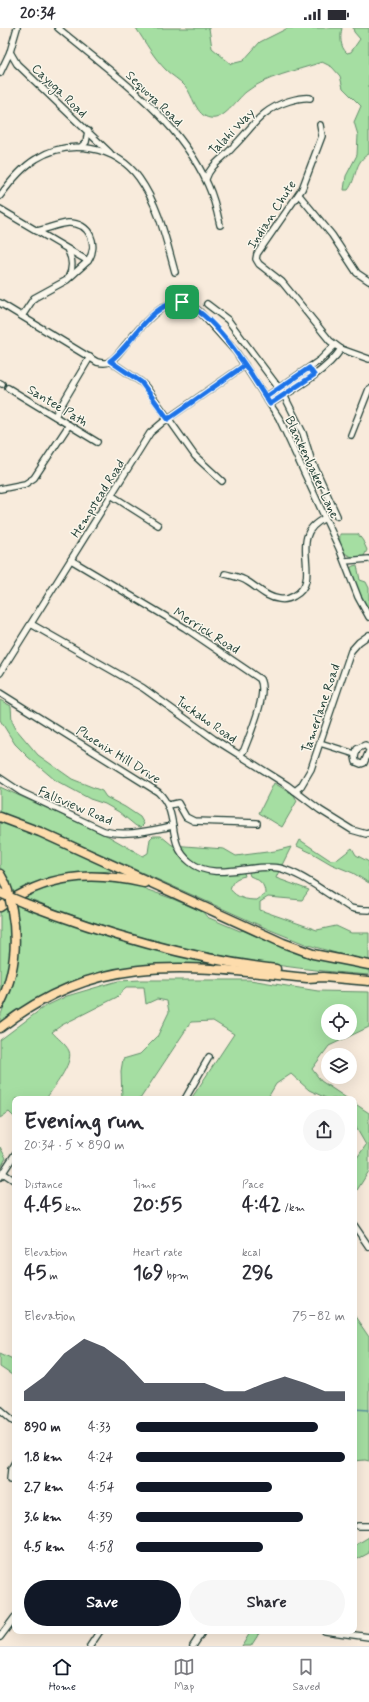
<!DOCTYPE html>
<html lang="en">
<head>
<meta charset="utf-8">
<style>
  :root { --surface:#fff; --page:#f7f7f7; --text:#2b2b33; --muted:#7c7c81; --line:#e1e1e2; --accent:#111827 }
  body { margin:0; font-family:Mynerve,sans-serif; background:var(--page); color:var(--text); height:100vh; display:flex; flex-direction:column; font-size:15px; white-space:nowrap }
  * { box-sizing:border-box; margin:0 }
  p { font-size:13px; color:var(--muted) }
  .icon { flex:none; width:22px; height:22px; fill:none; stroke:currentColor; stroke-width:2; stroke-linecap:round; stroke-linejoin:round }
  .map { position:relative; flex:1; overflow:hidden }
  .drawer { position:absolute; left:12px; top:1068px; width:345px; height:538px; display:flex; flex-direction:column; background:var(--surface); border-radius:8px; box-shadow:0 4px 16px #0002 }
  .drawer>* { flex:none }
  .controls { position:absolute; left:321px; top:976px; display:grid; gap:8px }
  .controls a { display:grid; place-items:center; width:36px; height:36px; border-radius:50%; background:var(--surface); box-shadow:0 4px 16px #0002; font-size:20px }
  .pin { position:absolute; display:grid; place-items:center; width:34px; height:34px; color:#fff; margin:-17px; border-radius:8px; box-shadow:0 2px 6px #0006 }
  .round { display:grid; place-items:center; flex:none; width:42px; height:42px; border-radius:21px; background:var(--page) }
  .overview { display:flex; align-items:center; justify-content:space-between; height:68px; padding:0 12px }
  h1 { font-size:22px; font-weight:700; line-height:30px }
  .figures { display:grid; grid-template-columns:repeat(3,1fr); gap:6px; height:68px; padding:4px 12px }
  .figures div { display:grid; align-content:center }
  .figures b { font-size:20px; font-weight:700 }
  .figures small { font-size:11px; font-weight:400 }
  .figures p { font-size:11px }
  .chart { height:112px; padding:8px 12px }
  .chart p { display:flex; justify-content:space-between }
  .chart svg { width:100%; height:72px; margin-top:4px; fill:var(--accent); opacity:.7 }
  .cta { display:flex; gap:8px; margin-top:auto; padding:8px 12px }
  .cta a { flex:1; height:46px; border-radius:24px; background:var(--accent); color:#fff; font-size:16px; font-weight:700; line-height:46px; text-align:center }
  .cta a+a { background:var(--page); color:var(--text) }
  ul { padding:0 12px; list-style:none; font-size:13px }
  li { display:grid; grid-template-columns:64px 48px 1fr; align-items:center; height:30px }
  li i { height:10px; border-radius:5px; background:var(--accent) }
  .status { display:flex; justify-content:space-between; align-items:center; height:28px; padding:0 20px; background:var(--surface); direction:ltr }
  .status svg { height:11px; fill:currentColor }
  .tab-bar { display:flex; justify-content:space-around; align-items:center; height:56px; border-top:1px solid var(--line); background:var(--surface); font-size:11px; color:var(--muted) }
  .tab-bar a { display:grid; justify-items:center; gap:2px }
  .tab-bar .current { color:var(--accent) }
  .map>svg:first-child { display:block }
  .green { fill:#a5dea2; stroke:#628e6b; fill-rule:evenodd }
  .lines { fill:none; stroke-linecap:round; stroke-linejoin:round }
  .stream { stroke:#5d959f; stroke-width:1.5 }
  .minor-casing { stroke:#1f3d34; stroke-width:8 }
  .highway-casing { stroke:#1f3d34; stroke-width:11 }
  .minor { stroke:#fbf7ec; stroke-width:5.5 }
  .highway { stroke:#fddcac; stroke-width:8 }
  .highway-bridge-casing { stroke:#1f3d34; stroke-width:11; stroke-linecap:butt }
  .highway-bridge { stroke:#fddcac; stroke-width:8 }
  .route-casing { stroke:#fff; stroke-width:8 }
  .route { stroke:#1a73e8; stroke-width:5 }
  .labels { text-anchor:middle; stroke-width:3; stroke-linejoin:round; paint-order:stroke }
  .street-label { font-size:13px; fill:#1f3d34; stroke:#fbf7ec }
</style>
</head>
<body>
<div class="status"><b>20:34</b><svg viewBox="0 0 49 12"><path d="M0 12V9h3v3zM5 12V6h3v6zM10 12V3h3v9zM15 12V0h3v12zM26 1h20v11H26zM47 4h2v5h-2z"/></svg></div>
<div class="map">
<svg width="369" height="1618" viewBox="0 0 369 1618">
  <rect width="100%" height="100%" fill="#f8ebdc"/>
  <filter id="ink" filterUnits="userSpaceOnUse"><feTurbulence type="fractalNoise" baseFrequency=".025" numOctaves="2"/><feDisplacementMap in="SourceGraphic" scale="8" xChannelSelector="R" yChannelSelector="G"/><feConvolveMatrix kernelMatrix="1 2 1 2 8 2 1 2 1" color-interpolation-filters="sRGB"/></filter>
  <g filter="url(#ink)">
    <g class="green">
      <path d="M136,0H209L212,20L231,36L243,33L260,14L288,0H342C340,9 340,19 347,25L351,24L360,11L354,4L353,0H369V126C354,133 357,151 348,162H344L346,148L357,127L358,107L354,94L361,78L343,60L340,48L332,39L322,34C299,42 264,49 246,64C236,72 224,93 210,90C196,88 193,67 185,58C180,52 172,48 166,42C154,30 145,14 136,0Z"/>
      <path d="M340,506H358L363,513L367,522L363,530C347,530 338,524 340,506Z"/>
      <path d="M357,537L360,552L366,554L369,560V584C361,570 353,556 350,540L353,538Z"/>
      <path d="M0,672L11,678L12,693L16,701L38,727L72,751L102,763L106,769L125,779L140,789L144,796L141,799L136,798L119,784L105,776L90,771L55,752L28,729L15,716L0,692Z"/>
      <path d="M274,755L294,767L297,773L282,799L259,785Z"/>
      <path d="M0,759L108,808L143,828L148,825L150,811L153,808H161L172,817L224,821L236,828L275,823L291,819L282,837H250L242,839L245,848C236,850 233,852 230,861C237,870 246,872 257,872L265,866C265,855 259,852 250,848L249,845L252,842L275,841L279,843L276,850L309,862L302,872L268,869L260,874V882L317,902L336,898L351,905H369V932L339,926L305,916L268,901L54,805L0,785Z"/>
      <path d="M0,793L40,808L111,841V843L64,847L42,852L13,866L0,839Z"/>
      <path d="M300,812L330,832L338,831L352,820L356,827L369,834V855L353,845L331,836L314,826L297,818Z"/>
      <path d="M74,852H110L140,857L148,862L173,871L203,884L207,889L240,903L243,902C284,921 324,935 369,941V947C276,940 184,925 96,895C74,888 54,881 33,872L32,873L21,869L42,860Z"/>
      <path d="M15,875C68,895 120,912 175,927C191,931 225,933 237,940L182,936H162L108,943L75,954L12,987L0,996C0,981 6,978 10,964C20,935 22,905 15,875Z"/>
      <path d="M8,878L12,899L11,939L0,970V884Z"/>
      <path d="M141,952H250L318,963L369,964V999L329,1018L312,1041L321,1053L348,1071H328L309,1062L291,1046L276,1056L267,1071H191L234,1006L213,993L191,994L140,1071H122L121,1043L123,1031L140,1026L157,1009L169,984L167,973L157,971L146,976L144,959H126L117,969L62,997L52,1004C57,1010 66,1016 69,1023C74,1035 52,1061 46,1071H15V1090L9,1084L0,1090V1012L44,979L67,968L118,953ZM328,983H350V1005H328Z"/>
      <path d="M354,1075L369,1085V1143L354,1167V1134L366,1117L354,1096Z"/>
      <path d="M0,1119L6,1130L0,1141Z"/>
      <path d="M354,1287L369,1309V1433L365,1432L354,1433Z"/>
      <path d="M0,1325L15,1332V1349L0,1339Z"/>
      <path d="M369,1509V1525L354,1533V1518Z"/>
      <path d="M251,1603L260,1604L251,1618H242Z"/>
    </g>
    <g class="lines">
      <path class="stream" d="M354,1381L369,1382"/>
      <g class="minor-casing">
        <g id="minor">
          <path d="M58,0C113,46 178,89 208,157C214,170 217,183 220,197"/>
          <path d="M10,24L17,36L110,125"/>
          <path d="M0,45L10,24L17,0"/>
          <path d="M320,97L322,108L302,161L257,226L256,231L259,236L282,254L330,313L341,321L369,331"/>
          <path d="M81,119L86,114L88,103"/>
          <path d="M206,151C210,137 224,130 233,119C253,99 260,82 289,73C296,71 303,69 310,70"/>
          <path d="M299,167L332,207L357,245L369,253"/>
          <path d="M0,168C10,154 21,140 36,131C69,110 116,118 139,150C159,178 166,212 175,244"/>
          <path d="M0,181L88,233L67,252L34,270L22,288"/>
          <path d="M37,203C47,201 58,196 68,195C90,194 99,217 88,233"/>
          <path d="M68,250C73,241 73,232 68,223"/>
          <path d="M0,275L97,334C101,335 105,336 109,334C116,330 121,322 126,316C137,303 160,275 177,274C186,273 193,278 199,283L236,324L279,390L339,520L358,569L369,589"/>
          <path d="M207,276L228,292L284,367L303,405L311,431L337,488"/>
          <path d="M110,333L141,354L146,359L195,428L222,453"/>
          <path d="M0,355L2,356"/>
          <path d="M8,360L97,414"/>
          <path d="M266,369L320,332L335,317"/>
          <path d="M270,376C293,362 327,343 341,321"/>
          <path d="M55,388L90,329"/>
          <path d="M351,407L369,361"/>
          <path d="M0,461L25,456L34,450L69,397"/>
          <path d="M111,467L158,497"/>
          <path d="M71,532L185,600L260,651C268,666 250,706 244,722L240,727"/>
          <path d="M345,533L369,531"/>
          <path d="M225,546C232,548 241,549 248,554C258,560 267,570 279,571C284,572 289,571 294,568C317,556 301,528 307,509C309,500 317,494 325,490"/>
          <path d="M31,596L143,660L214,711L287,757L320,782L352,802L366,806L369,805"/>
          <path d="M0,645L150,405L163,394L245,337"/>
          <path d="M0,665L158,764C181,786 165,814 190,834C214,854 251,835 279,840C300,845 320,861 338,872C342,874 346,878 351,880C357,882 363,882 369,882"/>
          <path d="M320,715L355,726"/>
          <path d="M369,721L365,717L357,721L355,729L356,734L361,736L364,735L369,723"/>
          <path d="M0,750L21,764L104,803C126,809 151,802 173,798"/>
          <path d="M295,763L301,758L311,741L351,623L359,614L369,607"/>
          <path d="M169,777L178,775L186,789L194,793L257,795"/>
          <path d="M185,1071L209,1029"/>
          <path d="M3,1145L15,1153"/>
          <path d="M0,1149L15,1126"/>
          <path d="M354,1197L369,1219"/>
          <path d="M0,1381L15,1394"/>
          <path d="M10,1452L11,1441L15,1434"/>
          <path d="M358,1498H369"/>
          <path d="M195,1603L199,1608"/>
          <path d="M325,1603L369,1609"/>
          <path d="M0,1609L15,1589"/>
          <path d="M90,1618L100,1603"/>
          <path d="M193,1618L203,1603"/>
        </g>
      </g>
      <g class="highway-casing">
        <g id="highway">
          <path d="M0,789L40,804L283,915L313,926L369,937"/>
          <path d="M0,846L5,855"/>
          <path d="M24,875C105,906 189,931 276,941"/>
          <path d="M0,879C47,846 90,843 144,855"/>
          <path d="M0,976C15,946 18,915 12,882"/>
          <path d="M0,1000C101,922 189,938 307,950L323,949L369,953"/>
        </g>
      </g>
      <use href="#minor" class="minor"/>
      <use href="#highway" class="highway"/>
      <g class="highway-bridge-casing">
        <g id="highway-bridge">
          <path d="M5,855L8,863L12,882"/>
          <path d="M0,865L24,875"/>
        </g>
      </g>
      <use href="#highway-bridge" class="highway-bridge"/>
    </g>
  </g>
  <g class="lines" filter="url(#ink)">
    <g class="route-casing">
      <path id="route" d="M182,274C152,272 132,317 110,333L141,354L168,391L245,337L270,376L314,347L309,340L266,369C248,341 214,285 182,274"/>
    </g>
    <use href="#route" class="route"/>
  </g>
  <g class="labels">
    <g class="street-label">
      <text transform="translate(60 62) rotate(44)" y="5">Cayuga Road</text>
      <text transform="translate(155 70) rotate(44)" y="5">Sequoya Road</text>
      <text transform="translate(231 103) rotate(-46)" y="5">Talahi Way</text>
      <text transform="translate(271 186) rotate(-57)" y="5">Indian Chute</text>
      <text transform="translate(58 377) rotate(31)" y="5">Santee Path</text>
      <text transform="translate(313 439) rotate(65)" y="5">Blankenbaker Lane</text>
      <text transform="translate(97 470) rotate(-58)" y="5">Hempstead Road</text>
      <text transform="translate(207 602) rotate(32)" y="5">Merrick Road</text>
      <text transform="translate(320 680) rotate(-71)" y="5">Tamerlane Road</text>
      <text transform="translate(207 691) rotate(35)" y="5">Tuckaho Road</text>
      <text transform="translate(119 726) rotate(32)" y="5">Phoenix Hill Drive</text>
      <text transform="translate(76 777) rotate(23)" y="5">Fallsview Road</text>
    </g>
  </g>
</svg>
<div class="controls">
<a><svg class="icon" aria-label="locate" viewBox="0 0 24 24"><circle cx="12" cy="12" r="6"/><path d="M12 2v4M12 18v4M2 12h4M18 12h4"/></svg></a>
<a><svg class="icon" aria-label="layers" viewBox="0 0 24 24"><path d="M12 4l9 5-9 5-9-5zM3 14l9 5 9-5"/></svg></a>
</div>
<div class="pin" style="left:182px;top:274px;background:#1e9e55"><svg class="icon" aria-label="arrive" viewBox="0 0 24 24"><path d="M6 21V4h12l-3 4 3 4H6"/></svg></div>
<section class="drawer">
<div class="overview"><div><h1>Evening run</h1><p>20:34 · 5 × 890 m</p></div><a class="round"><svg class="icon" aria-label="share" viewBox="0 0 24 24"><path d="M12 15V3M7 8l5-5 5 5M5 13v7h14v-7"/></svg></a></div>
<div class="figures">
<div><p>Distance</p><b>4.45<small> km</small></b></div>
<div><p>Time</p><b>20:55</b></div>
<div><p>Pace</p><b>4:42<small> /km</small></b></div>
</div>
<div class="figures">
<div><p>Elevation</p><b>45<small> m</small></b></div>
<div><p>Heart rate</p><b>169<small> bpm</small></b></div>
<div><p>kcal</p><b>296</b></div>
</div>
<div class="chart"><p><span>Elevation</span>75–82 m</p>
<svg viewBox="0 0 160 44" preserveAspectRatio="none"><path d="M0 44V38L10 29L20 15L30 6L40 11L50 20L60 33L70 33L80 33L90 33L100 38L110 38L120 33L130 29L140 33L150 38L160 38V44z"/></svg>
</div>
<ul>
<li><b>890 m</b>4:33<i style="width:87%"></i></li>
<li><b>1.8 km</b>4:24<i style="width:100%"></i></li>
<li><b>2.7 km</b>4:54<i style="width:65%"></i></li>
<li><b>3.6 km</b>4:39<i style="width:80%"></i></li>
<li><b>4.5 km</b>4:58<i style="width:61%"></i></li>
</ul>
<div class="cta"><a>Save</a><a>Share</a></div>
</section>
</div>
<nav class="tab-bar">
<a class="current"><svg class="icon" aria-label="home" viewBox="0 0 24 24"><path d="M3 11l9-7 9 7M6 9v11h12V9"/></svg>Home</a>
<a><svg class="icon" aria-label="map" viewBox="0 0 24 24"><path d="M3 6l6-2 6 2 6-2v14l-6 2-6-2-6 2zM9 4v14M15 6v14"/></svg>Map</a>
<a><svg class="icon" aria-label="saved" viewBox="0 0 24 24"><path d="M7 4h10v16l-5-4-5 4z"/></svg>Saved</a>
</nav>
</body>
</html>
